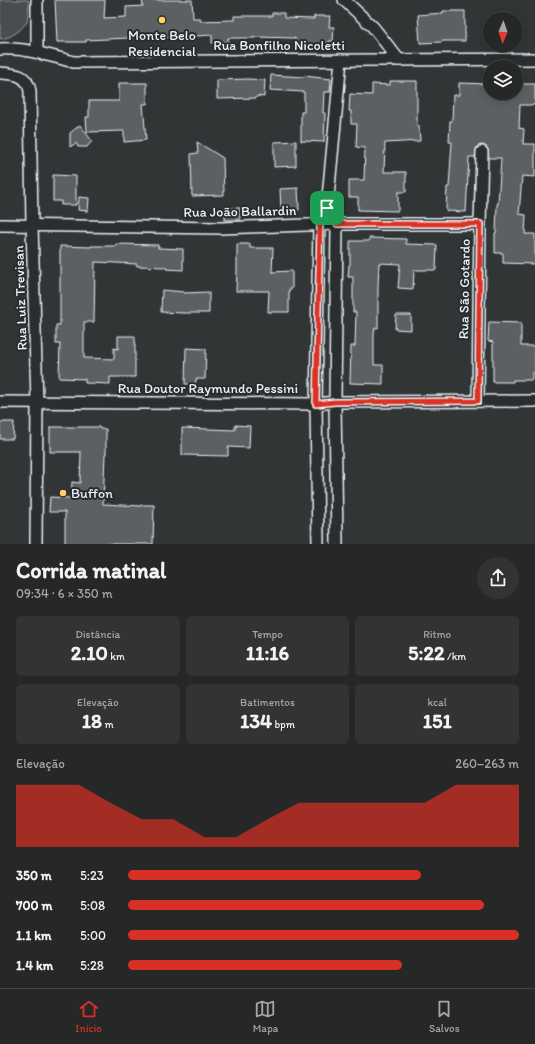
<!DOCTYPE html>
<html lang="pt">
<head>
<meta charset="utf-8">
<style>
  :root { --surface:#262828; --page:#323434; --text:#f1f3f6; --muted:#a4a6a8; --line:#424445; --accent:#d93025 }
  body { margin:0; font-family:Itim,sans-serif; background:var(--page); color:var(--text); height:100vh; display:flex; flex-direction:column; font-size:15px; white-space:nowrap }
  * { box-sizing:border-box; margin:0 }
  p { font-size:13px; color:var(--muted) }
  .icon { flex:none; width:22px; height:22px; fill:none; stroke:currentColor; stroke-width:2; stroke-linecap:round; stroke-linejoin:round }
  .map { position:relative; height:544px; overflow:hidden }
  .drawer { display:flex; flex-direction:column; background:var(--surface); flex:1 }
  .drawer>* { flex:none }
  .needle { width:26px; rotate:182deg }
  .tools { position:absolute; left:483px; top:12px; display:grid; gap:8px }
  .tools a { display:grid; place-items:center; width:40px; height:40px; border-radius:50%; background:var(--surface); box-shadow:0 2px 10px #0003,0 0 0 1px var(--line); font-size:20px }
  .pin { position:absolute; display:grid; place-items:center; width:34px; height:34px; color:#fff; margin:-17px; border-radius:8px; box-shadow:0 2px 6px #0006 }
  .round { display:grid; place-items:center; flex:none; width:42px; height:42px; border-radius:21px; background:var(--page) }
  .summary { display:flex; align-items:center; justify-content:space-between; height:68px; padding:0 16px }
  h1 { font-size:22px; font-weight:700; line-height:30px }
  .stats { display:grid; grid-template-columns:repeat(3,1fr); gap:6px; height:68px; padding:4px 16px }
  .stats div { display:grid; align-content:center; border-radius:6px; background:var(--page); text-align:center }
  .stats b { font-size:20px; font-weight:700 }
  .stats small { font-size:11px; font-weight:400 }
  .stats p { font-size:11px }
  .chart { height:112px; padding:8px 16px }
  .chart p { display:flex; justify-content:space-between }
  .chart svg { width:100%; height:72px; margin-top:4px; fill:var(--accent); opacity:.7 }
  ul { padding:0 16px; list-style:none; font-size:13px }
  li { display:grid; grid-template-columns:64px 48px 1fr; align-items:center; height:30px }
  li i { height:10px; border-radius:5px; background:var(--accent) }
  .tabs { display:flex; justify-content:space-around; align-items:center; height:56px; border-top:1px solid var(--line); background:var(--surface); font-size:11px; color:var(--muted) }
  .tabs a { display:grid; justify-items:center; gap:2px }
  .tabs .on { color:var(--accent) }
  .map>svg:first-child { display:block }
  .green { fill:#494d4f; stroke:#989fa4 }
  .building { fill:#5c6063; stroke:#e8f1f8 }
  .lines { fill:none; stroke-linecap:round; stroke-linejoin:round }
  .minor-casing { stroke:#e8f1f8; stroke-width:14 }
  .minor { stroke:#2a2d2e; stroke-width:11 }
  .route-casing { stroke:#fff; stroke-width:8 }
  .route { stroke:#d93025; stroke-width:5 }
  .poi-dot { fill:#ffd166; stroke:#2a2d2e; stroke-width:1.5 }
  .labels { text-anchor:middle; stroke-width:4; stroke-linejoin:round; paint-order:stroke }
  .poi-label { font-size:14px; fill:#e8f1f8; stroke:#2a2d2e }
  .street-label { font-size:14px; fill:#e8f1f8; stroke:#2a2d2e }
</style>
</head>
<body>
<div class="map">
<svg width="535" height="544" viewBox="0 0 535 544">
  <rect width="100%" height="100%" fill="#323536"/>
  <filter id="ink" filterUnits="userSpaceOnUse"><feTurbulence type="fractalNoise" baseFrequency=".025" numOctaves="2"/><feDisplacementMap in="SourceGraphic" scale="8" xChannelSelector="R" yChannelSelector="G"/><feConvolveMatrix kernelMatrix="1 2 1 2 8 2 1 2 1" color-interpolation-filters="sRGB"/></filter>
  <g filter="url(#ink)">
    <path class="green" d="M0,0H28L29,3L27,22C20,31 11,38 0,39Z"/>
    <g class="building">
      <path d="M55,0H105L104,18L126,17V7L143,6L142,0H192L193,18H200V21L234,20V16H272V13H284V18L314,19V16H330L329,27H334L333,41H329V46L295,45V38L255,37V38H228V42L212,43V35L181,37L182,38L149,37L86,40V42H57Z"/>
      <path d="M443,11H465V41H442V42L420,43L418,15L443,13Z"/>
      <path d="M271,75L304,77V76L331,79L330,92H324L323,113H325L324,142L301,141V112H304V92L270,90Z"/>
      <path d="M248,79L265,80L264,97L257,96L256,98L217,99V80Z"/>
      <path d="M390,81H417V126H419L420,141L385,143L384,172H406V192H398V211L358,210V197H349V180H364L365,148L356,147L357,124H351V111H349L350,94L372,95V84L390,85Z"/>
      <path d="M119,83H147V104H143L146,140L124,142V131L87,132L86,117H89V101H119Z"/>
      <path d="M459,83L490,84V93H516V84H535V105H520L519,128L524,129L523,144H535V177L522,176L519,214L526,215L525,234H535V264L503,263V253H495V233H496L497,204H498L501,158H489L488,149L485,146L482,145L478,146L476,149L475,157H469L466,212L446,211L447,187H449L452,142H449L450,121H452L453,95H459Z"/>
      <path d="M80,125L92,141L87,147H78L76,143L70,147V133Z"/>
      <path d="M296,141V166L274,167V142Z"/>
      <path d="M197,142L223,158L224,195L192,196L191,154L198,153Z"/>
      <path d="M53,175L76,176V205H61V201H53Z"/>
      <path d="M298,188L299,210L288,211L287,209H281L280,189Z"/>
      <path d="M79,197L89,198L88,211L78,210Z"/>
      <rect x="225" y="208" width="15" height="12"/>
      <path d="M369,238L406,239V244L437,245L436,270H414L413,289L398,288L400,264L379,263L378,288V328H375L374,334V365H383V384L350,383L351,346H355L356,312H353V277H348L349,265H350V241H369Z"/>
      <path d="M116,244L158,245V248L183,249V270L166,269V267L137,266V264L95,262L94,322H84V358L114,359V348L118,349V336H135V377H110V384L85,383V379L59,378L60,344H56V325H60V246L91,247V246H116Z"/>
      <path d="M237,244H250V248H273L272,272L292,271V289H289V312H268L269,291H236L237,272Z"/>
      <path d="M162,290L184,292V293L209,292V313H183L161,312Z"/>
      <path d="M396,315H411V330L395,329Z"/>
      <path d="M489,322L521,323V346H535V373H532V380H513V382H493V342L488,341Z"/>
      <path d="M186,348L206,349L205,379H196L195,384H185Z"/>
      <path d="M0,422H14L13,439H0Z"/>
      <path d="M235,425L250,426L249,448L228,447V456L182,455V428L235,430Z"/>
      <path d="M50,427H99L100,429H106V454H105L103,504L141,506V505H154L153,544H65V512H49L50,497L71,498L72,482L80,483L81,452H50Z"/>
    </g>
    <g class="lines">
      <g class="minor-casing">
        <g id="minor">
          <path d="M37,0V52"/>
          <path d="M344,0L373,27L399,60"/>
          <path d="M0,49C24,47 51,56 74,62L535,59"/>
          <path d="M0,73C15,74 27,74 30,91L32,225L37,402L36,544"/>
          <path d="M334,219L337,224L335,402L337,544"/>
          <path d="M0,225L221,228L337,224H480"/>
          <path d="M478,401L480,224L482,152"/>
          <path d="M0,402L316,404L335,402L535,401"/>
          <path d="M318,544L316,404L319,224L327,208L341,60"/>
        </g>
      </g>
      <use href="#minor" class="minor"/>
    </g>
  </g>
  <g class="lines" filter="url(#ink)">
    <g class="route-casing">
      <path id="route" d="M327,208L337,224H480L478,401L335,402L316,404L320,224Z"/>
    </g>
    <use href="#route" class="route"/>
  </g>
  <g class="poi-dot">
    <circle cx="162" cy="20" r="4"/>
    <circle cx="63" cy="493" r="4"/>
  </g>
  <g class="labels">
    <g class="poi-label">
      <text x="162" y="40">Monte Belo<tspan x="162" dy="16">Residencial</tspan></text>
      <text x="71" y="498" text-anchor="start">Buffon</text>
    </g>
    <g class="street-label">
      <text x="279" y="50">Rua Bonfilho Nicoletti</text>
      <text transform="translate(240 211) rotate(-1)" y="5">Rua João Ballardin</text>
      <text transform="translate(464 289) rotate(-89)" y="5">Rua São Gotardo</text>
      <text transform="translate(20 298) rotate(-92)" y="5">Rua Luiz Trevisan</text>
      <text x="208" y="393">Rua Doutor Raymundo Pessini</text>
    </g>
  </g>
</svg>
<div class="tools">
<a><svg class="needle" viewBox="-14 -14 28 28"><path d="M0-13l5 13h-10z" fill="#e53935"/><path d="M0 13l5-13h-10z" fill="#a4a6a8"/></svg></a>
<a><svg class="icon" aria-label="layers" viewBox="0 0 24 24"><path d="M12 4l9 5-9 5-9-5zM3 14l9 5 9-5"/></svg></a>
</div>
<div class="pin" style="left:327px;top:208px;background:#1e9e55"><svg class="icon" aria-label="arrive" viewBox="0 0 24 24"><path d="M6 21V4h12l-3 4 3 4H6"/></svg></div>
</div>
<section class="drawer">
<div class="summary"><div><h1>Corrida matinal</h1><p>09:34 · 6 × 350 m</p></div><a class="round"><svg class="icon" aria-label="share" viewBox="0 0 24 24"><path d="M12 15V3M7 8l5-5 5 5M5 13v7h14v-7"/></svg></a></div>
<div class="stats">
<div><p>Distância</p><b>2.10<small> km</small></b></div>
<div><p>Tempo</p><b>11:16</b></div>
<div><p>Ritmo</p><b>5:22<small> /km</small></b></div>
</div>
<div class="stats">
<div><p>Elevação</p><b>18<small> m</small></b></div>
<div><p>Batimentos</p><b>134<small> bpm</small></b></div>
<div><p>kcal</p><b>151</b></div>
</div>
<div class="chart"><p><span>Elevação</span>260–263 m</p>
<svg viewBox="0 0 160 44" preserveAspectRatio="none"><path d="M0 44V6L10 6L20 6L30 17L40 27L50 27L60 38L70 38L80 27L90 17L100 17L110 17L120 17L130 17L140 6L150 6L160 6V44z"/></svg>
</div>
<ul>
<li><b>350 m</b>5:23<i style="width:75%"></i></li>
<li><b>700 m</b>5:08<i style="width:91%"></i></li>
<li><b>1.1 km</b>5:00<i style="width:100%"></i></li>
<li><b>1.4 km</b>5:28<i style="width:70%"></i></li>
</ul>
</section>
<nav class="tabs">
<a class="on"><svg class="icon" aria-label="home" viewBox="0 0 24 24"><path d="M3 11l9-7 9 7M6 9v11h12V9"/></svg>Início</a>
<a><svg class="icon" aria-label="map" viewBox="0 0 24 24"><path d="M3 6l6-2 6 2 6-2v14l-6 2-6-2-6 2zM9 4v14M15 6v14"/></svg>Mapa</a>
<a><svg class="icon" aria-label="saved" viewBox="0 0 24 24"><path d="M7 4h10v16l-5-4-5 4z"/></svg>Salvos</a>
</nav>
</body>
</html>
